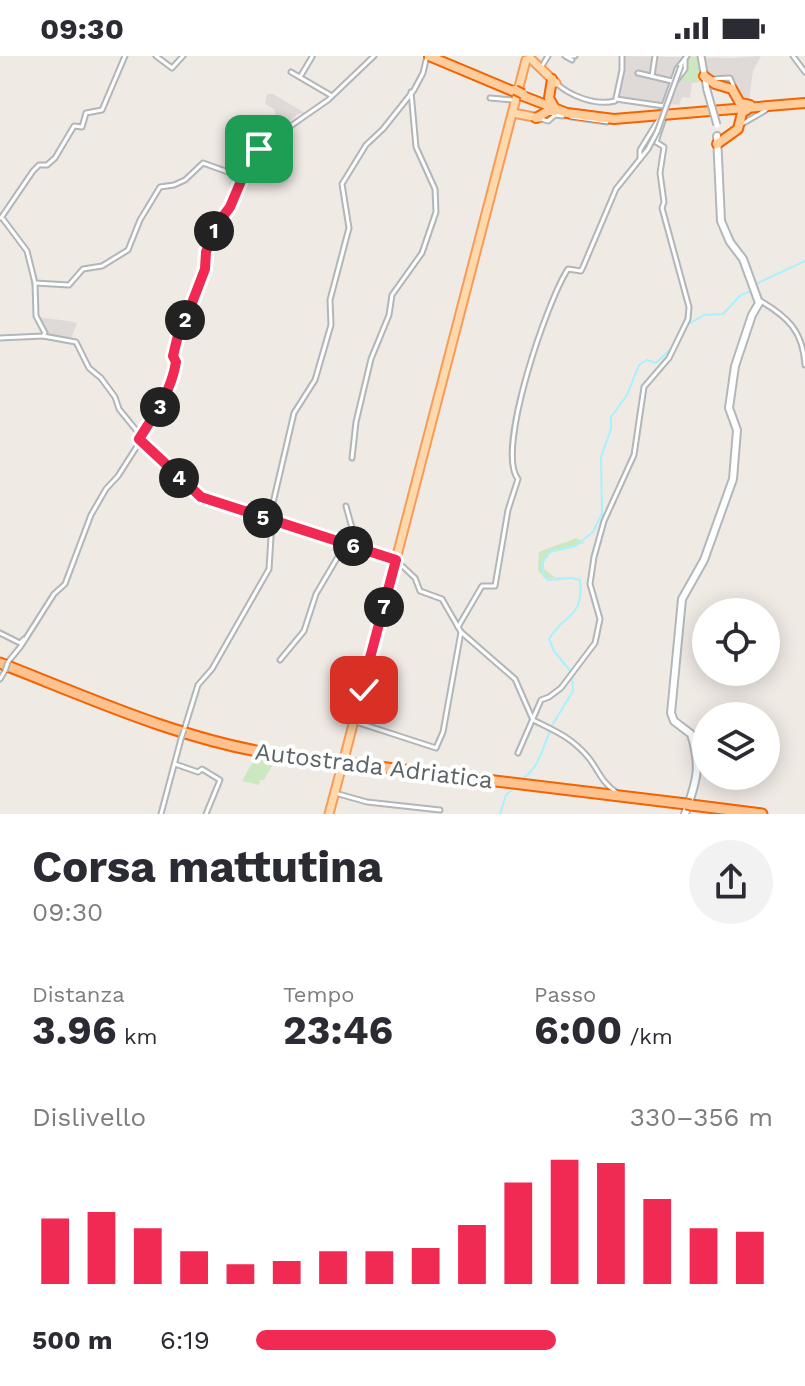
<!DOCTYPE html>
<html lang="it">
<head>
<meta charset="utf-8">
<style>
  :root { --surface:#fff; --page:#f2f2f3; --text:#2b2b33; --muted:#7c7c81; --accent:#f12a54 }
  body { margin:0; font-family:"Work Sans",sans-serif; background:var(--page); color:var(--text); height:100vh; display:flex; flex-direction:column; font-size:30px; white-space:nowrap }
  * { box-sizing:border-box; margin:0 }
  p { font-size:26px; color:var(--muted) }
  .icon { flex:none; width:44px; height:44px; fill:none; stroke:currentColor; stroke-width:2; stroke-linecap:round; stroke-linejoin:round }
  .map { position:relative; height:758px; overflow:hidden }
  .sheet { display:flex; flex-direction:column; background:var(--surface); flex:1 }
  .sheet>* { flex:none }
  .buttons { position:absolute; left:692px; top:542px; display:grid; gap:16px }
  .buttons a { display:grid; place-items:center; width:88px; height:88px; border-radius:50%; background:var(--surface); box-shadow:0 4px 20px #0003; font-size:40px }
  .pin { position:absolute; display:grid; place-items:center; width:68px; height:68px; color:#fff; margin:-34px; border-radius:16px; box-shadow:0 4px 12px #0006 }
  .km { position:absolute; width:40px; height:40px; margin:-20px; border-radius:50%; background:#222; color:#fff; font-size:22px; line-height:40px; text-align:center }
  .round { display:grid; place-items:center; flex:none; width:84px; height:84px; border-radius:42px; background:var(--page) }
  .overview { display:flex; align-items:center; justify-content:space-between; height:136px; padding:0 32px }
  h1 { font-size:44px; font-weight:700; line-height:60px }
  .figures { display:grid; grid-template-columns:repeat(3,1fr); gap:12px; height:136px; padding:8px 32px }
  .figures div { display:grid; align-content:center }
  .figures b { font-size:40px; font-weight:700 }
  .figures small { font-size:22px; font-weight:400 }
  .figures p { font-size:22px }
  .chart { height:224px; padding:16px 32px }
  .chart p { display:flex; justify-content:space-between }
  .chart svg { width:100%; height:144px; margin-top:8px; stroke:var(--accent); stroke-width:6 }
  ul { padding:0 32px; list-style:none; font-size:26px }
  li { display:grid; grid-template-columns:128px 96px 1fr; align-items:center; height:60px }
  li i { height:20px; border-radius:10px; background:var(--accent) }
  .status { display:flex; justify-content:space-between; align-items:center; height:56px; padding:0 40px; background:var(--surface); direction:ltr }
  .status svg { height:22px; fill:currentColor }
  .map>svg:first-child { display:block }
  .industrial { fill:#dfdad7 }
  .green { fill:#cce8c1 }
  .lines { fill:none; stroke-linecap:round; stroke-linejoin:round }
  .stream { stroke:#a6f2ff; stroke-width:2 }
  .pedestrian-casing { stroke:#b1b6b8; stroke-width:7 }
  .minor-casing { stroke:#b1b6b8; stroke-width:7 }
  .tertiary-casing { stroke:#b1b6b8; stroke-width:9 }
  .secondary-casing { stroke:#b1b8bb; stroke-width:10 }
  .primary-casing { stroke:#f79c57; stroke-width:11 }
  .trunk-casing { stroke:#f56200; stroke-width:12 }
  .motorway-casing { stroke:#f56200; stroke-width:13 }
  .pedestrian { stroke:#fff; stroke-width:3 }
  .minor { stroke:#fff; stroke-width:3 }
  .tertiary { stroke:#fff; stroke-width:5 }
  .secondary { stroke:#fff; stroke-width:6 }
  .primary { stroke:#ffd9ab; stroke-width:7 }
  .trunk { stroke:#ffcd9c; stroke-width:8 }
  .motorway { stroke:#ffc18d; stroke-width:9 }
  .minor-bridge-casing { stroke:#b1b6b8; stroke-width:7; stroke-linecap:butt }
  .tertiary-bridge-casing { stroke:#b1b6b8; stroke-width:9; stroke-linecap:butt }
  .primary-bridge-casing { stroke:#f79c57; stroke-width:11; stroke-linecap:butt }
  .trunk-bridge-casing { stroke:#f56200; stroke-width:12; stroke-linecap:butt }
  .motorway-bridge-casing { stroke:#f56200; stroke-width:13; stroke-linecap:butt }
  .minor-bridge { stroke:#fff; stroke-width:3 }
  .tertiary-bridge { stroke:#fff; stroke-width:5 }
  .primary-bridge { stroke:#ffd9ab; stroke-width:7 }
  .trunk-bridge { stroke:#ffcd9c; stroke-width:8 }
  .motorway-bridge { stroke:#ffc18d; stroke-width:9 }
  .route-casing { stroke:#fff; stroke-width:16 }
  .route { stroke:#f12a54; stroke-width:10 }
  .labels { text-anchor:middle; stroke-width:8; stroke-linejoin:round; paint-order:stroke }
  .street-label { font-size:24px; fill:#5d6466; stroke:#fff }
</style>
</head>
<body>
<div class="status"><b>09:30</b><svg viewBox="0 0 49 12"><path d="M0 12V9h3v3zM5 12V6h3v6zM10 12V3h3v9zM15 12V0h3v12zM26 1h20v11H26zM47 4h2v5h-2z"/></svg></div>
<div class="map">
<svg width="805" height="758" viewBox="0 0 805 758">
  <rect width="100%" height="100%" fill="#f0eae5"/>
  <g class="industrial">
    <path d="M620,0L733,2L761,0L753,15L749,44L740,42L731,26L727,27L725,23L692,27L690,42L682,41L679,49L669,48L668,52L614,41L620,15Z"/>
    <path d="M267,38H273L305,57L298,58L282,72L275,67L269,70L276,59L274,53L265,48Z"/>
    <path d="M38,261L68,265L77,267L71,283H60L46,279Z"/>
  </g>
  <g class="green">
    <path d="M700,0L702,26L677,25L686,13L688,1Z"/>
    <path d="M576,482L585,487L551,495L544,506V513L554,521L582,523L544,522L538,514L539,496C552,490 563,488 576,482Z"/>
    <path d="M256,700L276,703L264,724H260L259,729L242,725Z"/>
  </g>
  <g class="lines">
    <g class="stream">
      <path d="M756,231V228L805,205"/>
      <path d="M687,269L704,259L723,258L741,239L751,235"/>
      <path d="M571,616L554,595L549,583C564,558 584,562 580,524L572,522L548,524L544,520L542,507L550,496L575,490L593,476L602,457L601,401L611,373V361L627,339L639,309L647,304L656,307L673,291"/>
      <path d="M551,671L573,635L572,619"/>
      <path d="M521,724C540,712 542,692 551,673"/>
      <path d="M500,758L506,739L513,733"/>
    </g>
    <g class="pedestrian-casing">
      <path id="pedestrian" d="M490,42L513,44"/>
    </g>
    <g class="minor-casing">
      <g id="minor">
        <path d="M156,0L172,12L183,0"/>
        <path d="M565,0L572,4"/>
        <path d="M570,0H575"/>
        <path d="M793,0L805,16"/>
        <path d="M542,10L548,0"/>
        <path d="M291,16L332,40"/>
        <path d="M638,17L672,25"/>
        <path d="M652,20L655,0"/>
        <path d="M300,21L312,1"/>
        <path d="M712,23L730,22L734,31"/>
        <path d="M676,25L685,13V3"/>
        <path d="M556,27C570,40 596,50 615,45"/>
        <path d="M616,42L622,14V0"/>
        <path d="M616,43L664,50L677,13L687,0"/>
        <path d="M571,61L607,66"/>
        <path d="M541,63L548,65L555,59L563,60"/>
        <path d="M742,68L766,54"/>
        <path d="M640,101V94L659,63"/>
        <path d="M1,162L33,115L39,109H47L55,102L74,70L82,71L86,57L102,54L125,0"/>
        <path d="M35,227L69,229L83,213L102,210L128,194L140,164L160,131L174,129L185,124L203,107L242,121"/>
        <path d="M759,244C788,261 803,275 805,309"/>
        <path d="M43,280L76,286L89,312L101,322L115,341L119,353L141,380"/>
        <path d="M0,282L43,280L45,277L36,260L35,227L27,195L3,163"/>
        <path d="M140,384L201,441L396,504L415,522L420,535L442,543L461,576L515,623L533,664C555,675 571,681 588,701C598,713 601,726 616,736"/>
        <path d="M352,402L356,366L371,303L389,259L392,239L422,197L436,156L435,133L416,91L411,36"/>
        <path d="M269,464L294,357L315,324L331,269L330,244L349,172L342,128L366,89L383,73L414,34L423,17L427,0"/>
        <path d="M458,571L482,530H495L508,454L518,423C495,395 548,243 568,213L581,215L583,211L616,133L648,93"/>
        <path d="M0,577L20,587L24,583"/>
        <path d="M280,604L304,575L316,538L346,487L352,472L346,450"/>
        <path d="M8,606L21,590L54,538L65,528L91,459L106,433L118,420L157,359L175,315L176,306L173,298L175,286L193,246L205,213L206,196L216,170L230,151L251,104L262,90L328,44L374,0"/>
        <path d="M0,623L5,615"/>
        <path d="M356,666L436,692L443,676L461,576"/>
        <path d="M184,674L198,629L212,613L269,513L272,465"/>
        <path d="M518,697L541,644L549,641L561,632L595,587L600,563L590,528L594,501L604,465L634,399L644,331L669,302L688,263L689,251L662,152L664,146L660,117L664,91L656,86L664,62"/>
        <path d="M175,708L198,716L202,713L220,724L206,758"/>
        <path d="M335,737L367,746L440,754"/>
        <path d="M161,758L181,683"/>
      </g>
    </g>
    <g class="tertiary-casing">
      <path id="tertiary" d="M701,0L707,34"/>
    </g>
    <g class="secondary-casing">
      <path id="secondary" d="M685,758C696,726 702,713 691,678L674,665L671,657L682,543L704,504L733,423L737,374L729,352L735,310L752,259L759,247L743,203L730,186L721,165L717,80"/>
    </g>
    <g class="primary-casing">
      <g id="primary">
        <path d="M530,2L556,27"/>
        <path d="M513,57L539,62"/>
        <path d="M344,703L526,4"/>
        <path d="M329,758L341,713"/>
      </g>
    </g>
    <g class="trunk-casing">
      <g id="trunk">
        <path d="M429,0L515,36"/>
        <path d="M704,20L715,28L732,33L740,47L750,49"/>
        <path d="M552,23L549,42L554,51"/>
        <path d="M523,40L567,57L614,63L805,47"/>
        <path d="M536,62L548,55H554"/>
        <path d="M717,88L738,73L742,57L748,53"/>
      </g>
    </g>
    <g class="motorway-casing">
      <g id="motorway">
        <path d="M0,607C92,643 181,684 279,699L686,748"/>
        <path d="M691,749L762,758"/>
      </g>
    </g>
    <use href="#pedestrian" class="pedestrian"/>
    <use href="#minor" class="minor"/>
    <use href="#tertiary" class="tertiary"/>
    <use href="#secondary" class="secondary"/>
    <use href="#primary" class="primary"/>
    <use href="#trunk" class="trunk"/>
    <use href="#motorway" class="motorway"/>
    <g class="minor-bridge-casing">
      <g id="minor-bridge">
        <path d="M648,93L657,76L681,10"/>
        <path d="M5,615L8,606"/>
        <path d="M181,683L184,674"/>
      </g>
    </g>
    <g class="tertiary-bridge-casing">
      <path id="tertiary-bridge" d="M707,34L717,69"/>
    </g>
    <g class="primary-bridge-casing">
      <path id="primary-bridge" d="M341,713L344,703"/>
    </g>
    <g class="trunk-bridge-casing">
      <path id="trunk-bridge" d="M515,34L523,38"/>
    </g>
    <g class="motorway-bridge-casing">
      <path id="motorway-bridge" d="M686,748L691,749"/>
    </g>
    <use href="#minor-bridge" class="minor-bridge"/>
    <use href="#tertiary-bridge" class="tertiary-bridge"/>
    <use href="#primary-bridge" class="primary-bridge"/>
    <use href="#trunk-bridge" class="trunk-bridge"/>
    <use href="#motorway-bridge" class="motorway-bridge"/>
  </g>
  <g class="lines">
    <g class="route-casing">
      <path id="route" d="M259,93L247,111L230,151L216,170L206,196L205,213L187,260L179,275L173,300L176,306C171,336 155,358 139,383L201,441L396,504L362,632L364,634"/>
    </g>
    <use href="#route" class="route"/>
  </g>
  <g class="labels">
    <g class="street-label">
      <text transform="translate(374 710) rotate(7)" y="8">Autostrada Adriatica</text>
    </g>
  </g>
</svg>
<div class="buttons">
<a><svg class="icon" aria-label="locate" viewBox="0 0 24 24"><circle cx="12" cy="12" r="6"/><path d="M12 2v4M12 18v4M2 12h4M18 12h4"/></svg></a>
<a><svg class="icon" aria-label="layers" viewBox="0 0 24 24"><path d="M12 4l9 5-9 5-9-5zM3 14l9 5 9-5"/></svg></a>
</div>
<div class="pin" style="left:259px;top:93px;background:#1e9e55"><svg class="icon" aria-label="arrive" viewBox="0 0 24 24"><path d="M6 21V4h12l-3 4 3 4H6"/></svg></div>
<div class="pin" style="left:364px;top:634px;background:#d93025"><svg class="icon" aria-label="check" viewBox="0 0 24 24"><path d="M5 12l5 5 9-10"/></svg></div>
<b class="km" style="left:214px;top:175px">1</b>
<b class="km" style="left:185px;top:264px">2</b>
<b class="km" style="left:160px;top:351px">3</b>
<b class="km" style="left:179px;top:422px">4</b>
<b class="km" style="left:263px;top:462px">5</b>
<b class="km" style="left:353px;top:490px">6</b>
<b class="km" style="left:384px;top:551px">7</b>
</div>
<section class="sheet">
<div class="overview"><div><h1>Corsa mattutina</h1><p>09:30</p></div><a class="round"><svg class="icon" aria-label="share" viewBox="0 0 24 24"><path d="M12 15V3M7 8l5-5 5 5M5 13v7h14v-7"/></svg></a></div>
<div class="figures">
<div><p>Distanza</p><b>3.96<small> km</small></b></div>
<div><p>Tempo</p><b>23:46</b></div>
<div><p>Passo</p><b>6:00<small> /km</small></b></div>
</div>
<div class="chart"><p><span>Dislivello</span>330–356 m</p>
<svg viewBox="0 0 160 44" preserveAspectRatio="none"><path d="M5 44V24M15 44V22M25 44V27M35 44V34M45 44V38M55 44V37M65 44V34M75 44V34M85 44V33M95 44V26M105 44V13M115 44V6M125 44V7M135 44V18M145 44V27M155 44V28"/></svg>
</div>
<ul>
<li><b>500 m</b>6:19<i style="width:58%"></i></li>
</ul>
</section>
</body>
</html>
